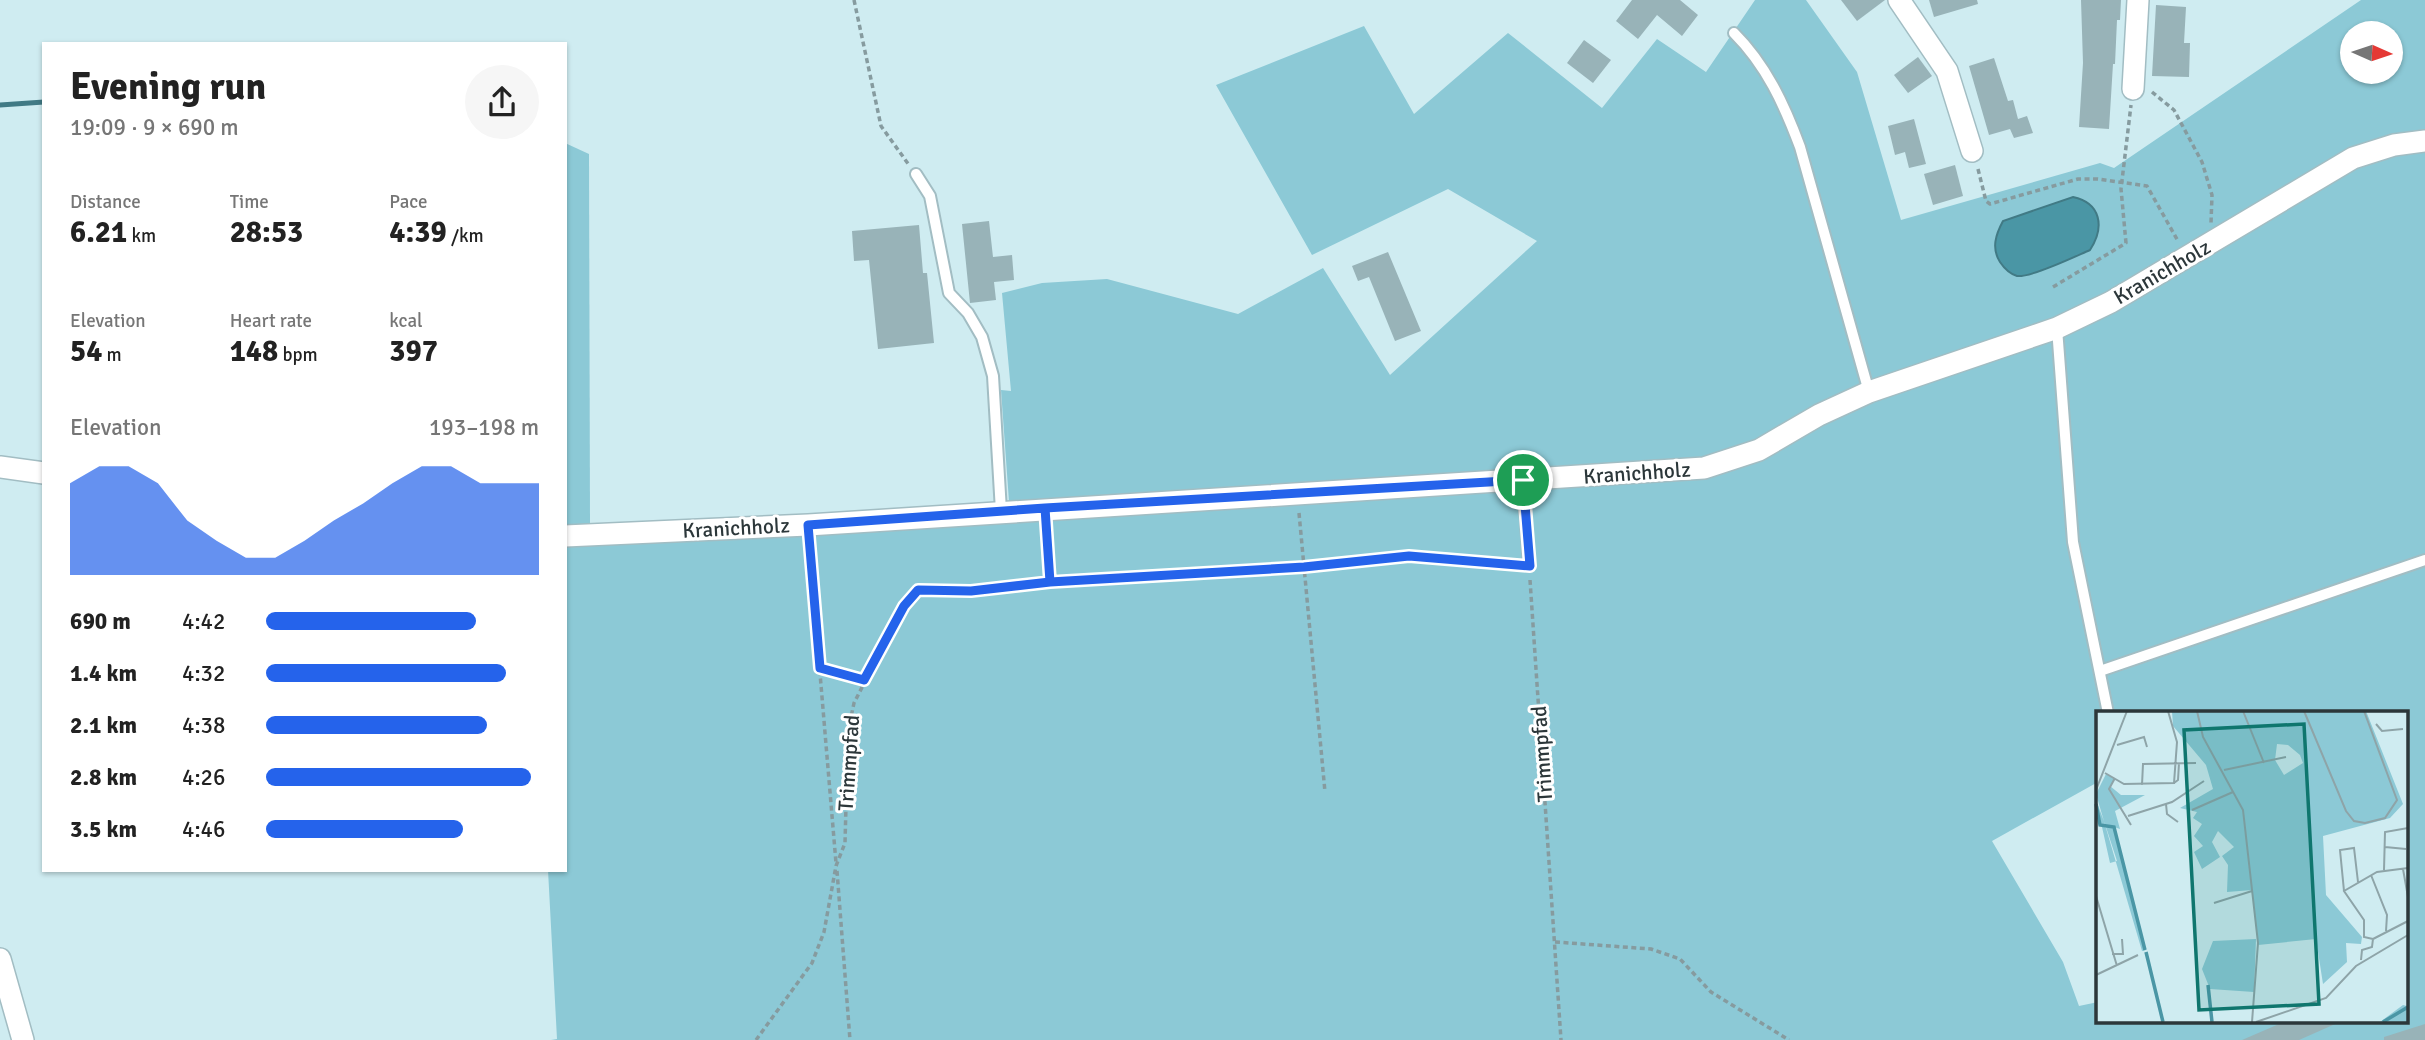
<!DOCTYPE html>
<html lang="en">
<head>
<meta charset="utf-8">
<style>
  :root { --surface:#fff; --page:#f6f6f6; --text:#222; --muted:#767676; --accent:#2563eb }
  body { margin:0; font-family:Signika,sans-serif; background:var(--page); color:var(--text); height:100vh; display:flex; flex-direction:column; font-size:26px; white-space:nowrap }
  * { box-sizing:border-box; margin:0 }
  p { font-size:23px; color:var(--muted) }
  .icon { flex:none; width:38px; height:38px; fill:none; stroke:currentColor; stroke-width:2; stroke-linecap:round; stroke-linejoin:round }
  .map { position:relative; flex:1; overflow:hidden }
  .details { position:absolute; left:42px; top:42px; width:525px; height:830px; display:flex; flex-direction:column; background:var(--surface); border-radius:0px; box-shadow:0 2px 5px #0004 }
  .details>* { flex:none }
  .needle { width:46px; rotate:93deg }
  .controls { position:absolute; left:2340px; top:21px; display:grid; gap:14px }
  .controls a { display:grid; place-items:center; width:63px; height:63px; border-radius:50%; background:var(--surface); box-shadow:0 2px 5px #0004; font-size:35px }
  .pin { position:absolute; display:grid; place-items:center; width:60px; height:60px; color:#fff; margin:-30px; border:4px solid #fff; border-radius:50%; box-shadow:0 2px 7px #0007 }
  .round { display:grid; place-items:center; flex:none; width:74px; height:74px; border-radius:37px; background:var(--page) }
  .overview { display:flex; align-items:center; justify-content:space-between; height:119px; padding:0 28px }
  h1 { font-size:38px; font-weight:700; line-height:52px }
  .stats { display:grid; grid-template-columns:repeat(3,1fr); gap:10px; height:119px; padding:7px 28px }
  .stats div { display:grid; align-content:center }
  .stats b { font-size:30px; font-weight:700 }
  .stats small { font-size:19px; font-weight:400 }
  .stats p { font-size:19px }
  .chart { height:196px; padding:14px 28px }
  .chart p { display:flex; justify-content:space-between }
  .chart svg { width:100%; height:126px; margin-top:7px; fill:var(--accent); opacity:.7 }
  ul { padding:0 28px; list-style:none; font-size:23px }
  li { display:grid; grid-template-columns:112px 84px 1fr; align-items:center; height:52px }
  li i { height:18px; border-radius:9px; background:var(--accent) }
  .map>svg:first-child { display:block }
  .green { fill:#8cc9d6; fill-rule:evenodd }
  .water { fill:#4a96a5; stroke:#417a85; stroke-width:2 }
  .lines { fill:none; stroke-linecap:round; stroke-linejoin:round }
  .stream { stroke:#417a85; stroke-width:5 }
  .building { fill:#98b3b8 }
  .service-casing { stroke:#a2bdc3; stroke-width:14 }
  .minor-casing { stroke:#a2bdc3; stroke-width:24 }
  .path { stroke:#869b9f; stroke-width:3.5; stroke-dasharray:5 3.5; stroke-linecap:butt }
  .service { stroke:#fff; stroke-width:10 }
  .minor { stroke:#fff; stroke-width:21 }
  .route-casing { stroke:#fff; stroke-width:14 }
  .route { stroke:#2563eb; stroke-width:9 }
  .labels { text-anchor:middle; stroke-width:6; stroke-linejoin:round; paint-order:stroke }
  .street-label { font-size:21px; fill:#2c373a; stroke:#fff }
  .inset-river { fill:none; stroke:#4a96a5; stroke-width:3.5 }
  .inset-road { fill:none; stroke:#8ea4a8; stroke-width:2 }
  .view { fill:#0f766e; fill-opacity:0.15; stroke:#0f766e; stroke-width:3.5 }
  .inset-edge { fill:none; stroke:#2c373a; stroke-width:3.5 }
</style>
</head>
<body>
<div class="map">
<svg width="2425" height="1040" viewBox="0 0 2425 1040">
  <rect width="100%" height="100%" fill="#cfecf1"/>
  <g class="green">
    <path d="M1755,0H1806L1857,72L1901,220L2100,163L2114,168L2361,0H2425V558L2098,669L2107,713H2098V782L1992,841L2063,962L2079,1006L2098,1002V1021H2406V713H2110L2102,672L2425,562V1040H551L557,1039L548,870H565V535L1010,515L1001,390L1011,391L1002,293L1042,283L1107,279L1238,314L1323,268L1390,375L1537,241L1448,189L1312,255L1216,85L1364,26L1414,114L1508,33L1602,108L1657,39L1706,72ZM2352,33H2390V72H2352Z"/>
    <path d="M565,143L589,154L590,524H565Z"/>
  </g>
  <path class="water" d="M2073,197C2101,203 2105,227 2090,250C2076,256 2031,278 2017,276C2010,274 2004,268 2000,262C1991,248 1996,234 2003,221Z"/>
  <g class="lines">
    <path class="stream" d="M0,105L44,102"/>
  </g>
  <g class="building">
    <path d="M1632,0H1680L1698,15L1682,36L1657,15L1638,39L1616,21Z"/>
    <path d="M1841,0H1885L1857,21Z"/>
    <path d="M1929,0H1977L1978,4L1934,17Z"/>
    <path d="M2081,0H2121L2120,20H2117L2115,64H2113L2109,129L2079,127L2083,63Z"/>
    <path d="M2156,5L2186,7L2184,43H2190L2189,77L2152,76Z"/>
    <path d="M1584,40L1611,60L1593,83L1567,63Z"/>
    <path d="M1918,57L1932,76L1908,93L1894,75Z"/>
    <path d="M1994,58L2008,101L2013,100L2018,119L2027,116L2033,133L2014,138L2010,129L1989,135L1969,66Z"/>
    <path d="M1914,119L1926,164L1909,168L1905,152L1895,155L1888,126Z"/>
    <path d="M1955,165L1963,196L1933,205L1924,174Z"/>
    <path d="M989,221L993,257L1012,255L1014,280L994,282L996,300L970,303L962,224Z"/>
    <path d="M919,225L923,273H927L934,343L878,349L869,260L854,261L852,231Z"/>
    <path d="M1388,252L1421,331L1395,341L1369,277L1358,281L1352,266Z"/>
    <path d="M2286,1021H2342L2299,1040H2242Z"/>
    <path d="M2425,1024V1040H2384V1037Z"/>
  </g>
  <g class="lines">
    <g class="service-casing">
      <g id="service">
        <path d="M1734,33C1766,65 1784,104 1800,147L1869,392"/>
        <path d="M916,174L930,196L949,293L968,313L982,337L993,376L1001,511"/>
        <path d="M2057,328L2073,542L2108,713"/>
        <path d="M1523,480L1529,566"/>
        <path d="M2100,671L2425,560"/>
      </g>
    </g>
    <g class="minor-casing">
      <g id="minor">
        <path d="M1899,0L1947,71L1972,151"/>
        <path d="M2133,89L2138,0"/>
        <path d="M0,467L44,473"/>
        <path d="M565,536L808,525L1704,468L1759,450L1819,415L1869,392L2057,328L2111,302L2353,158L2394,145L2425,141"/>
        <path d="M0,959L23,1040"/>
      </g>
    </g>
    <g class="path">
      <path d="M854,0L881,126L909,165"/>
      <path d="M2152,92L2174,110L2202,162L2212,195L2211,223"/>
      <path d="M1978,169L1986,201L1990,204L2078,179H2098L2147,186L2178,241"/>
      <path d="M2053,287L2126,243L2121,189L2131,105"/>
      <path d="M1299,513L1325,792"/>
      <path d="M1046,528L1050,582"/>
      <path d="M809,543L836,863"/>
      <path d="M1530,580L1561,1040"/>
      <path d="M820,668L864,680"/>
      <path d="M837,871L850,1040"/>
      <path d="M1555,942L1651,949L1680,959L1711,992L1789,1040"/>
      <path d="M756,1040L812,963L824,932L836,866L845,843L848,731L854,703L904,605L918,590L970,591L1050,582L1304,567L1409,556L1518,565"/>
    </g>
    <use href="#service" class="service"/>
    <use href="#minor" class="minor"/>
  </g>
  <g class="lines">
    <g class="route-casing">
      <path id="route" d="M1523,480L1045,508L1050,582L971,591L918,590L904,606L864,680L820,668L808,525L1045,508L1050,582L1304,567L1409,556L1530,566L1523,480"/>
    </g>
    <use href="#route" class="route"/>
  </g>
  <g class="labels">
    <g class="street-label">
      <text transform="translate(2162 272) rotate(-30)" y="7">Kranichholz</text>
      <text transform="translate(1637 473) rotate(-4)" y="7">Kranichholz</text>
      <text transform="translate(736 528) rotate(-3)" y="7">Kranichholz</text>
      <text transform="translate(1542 754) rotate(-94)" y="7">Trimmpfad</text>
      <text transform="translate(849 763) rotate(-86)" y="7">Trimmpfad</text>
    </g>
  </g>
  <g transform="translate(2096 711)">
    <rect width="312" height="312" fill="#cfecf1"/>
    <path d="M76,0H270L307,93L294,107L227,125L230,184L266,226L265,233L250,232L251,251L227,273L220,228L162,234L156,179L131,181L132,154L126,145L138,136L122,120L116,131L124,146L106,158L98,141L107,135L98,125L106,113L97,107L101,101L84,97L117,78L110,54L77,15ZM181,33L192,34L204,44L207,52L188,64L179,49ZM10,63L19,68L14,75L25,84H49L19,100L24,118L18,116L50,239L46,240L0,83ZM0,89L9,113L21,150L14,152ZM160,228L158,281L114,278L106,258L117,230ZM307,294L311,295V311H284Z" fill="#8cc9d6" fill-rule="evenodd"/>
    <path class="inset-river" d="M0,93L4,114L18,116L49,239M50,241L67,311M112,274L116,311M287,311L312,296"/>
    <path class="inset-road" d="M101,0L107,26L147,99L162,232L156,311M147,0L168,52M208,0L250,100L258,110L269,112L289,107L301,89L268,0M280,13L286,20L307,18M21,34L48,26L51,36M128,59L190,46M9,62L28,73L78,72L81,31L72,0M19,67L13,78L35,114M78,72L82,69L83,52M46,74L47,53L100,52M0,79L31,0M70,93L71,103L82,111M96,99L137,81M32,105L76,91L108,70M289,136L310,138M307,158L312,186M288,159L289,121L312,117M275,164L291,204L290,220M248,180L244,139L258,137L262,171M0,185L21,255M118,192L156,180M277,228L268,226V209L248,180L281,161L312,157M16,243H27L26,228M265,249L266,239L276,236L277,228L312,210M0,264L42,244M160,311L230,287L260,255L312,224"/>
    <path class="view" d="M208,13L223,293L103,299L88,19Z"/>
    <rect width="312" height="312" class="inset-edge"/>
  </g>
</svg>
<div class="controls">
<a><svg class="needle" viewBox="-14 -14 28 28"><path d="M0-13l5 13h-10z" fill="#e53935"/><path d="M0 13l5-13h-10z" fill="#767676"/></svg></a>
</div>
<div class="pin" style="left:1523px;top:480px;background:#1e9e55"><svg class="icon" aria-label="arrive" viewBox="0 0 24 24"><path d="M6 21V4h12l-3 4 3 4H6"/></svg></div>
<section class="details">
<div class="overview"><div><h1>Evening run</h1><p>19:09 · 9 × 690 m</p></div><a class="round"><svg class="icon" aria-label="share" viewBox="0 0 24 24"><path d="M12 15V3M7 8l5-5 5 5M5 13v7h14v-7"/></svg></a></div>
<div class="stats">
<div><p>Distance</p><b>6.21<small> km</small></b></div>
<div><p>Time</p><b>28:53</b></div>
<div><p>Pace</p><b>4:39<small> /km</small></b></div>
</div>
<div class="stats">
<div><p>Elevation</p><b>54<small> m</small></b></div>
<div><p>Heart rate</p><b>148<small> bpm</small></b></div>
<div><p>kcal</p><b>397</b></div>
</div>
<div class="chart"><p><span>Elevation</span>193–198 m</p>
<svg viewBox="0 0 160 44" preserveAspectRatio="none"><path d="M0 44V12L10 6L20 6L30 12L40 25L50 32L60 38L70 38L80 32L90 25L100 19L110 12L120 6L130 6L140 12L150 12L160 12V44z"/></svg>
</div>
<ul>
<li><b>690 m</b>4:42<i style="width:77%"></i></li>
<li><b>1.4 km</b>4:32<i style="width:88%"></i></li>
<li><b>2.1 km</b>4:38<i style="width:81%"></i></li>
<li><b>2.8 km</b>4:26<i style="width:97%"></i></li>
<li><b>3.5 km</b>4:46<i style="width:72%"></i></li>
</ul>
</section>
</div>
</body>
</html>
